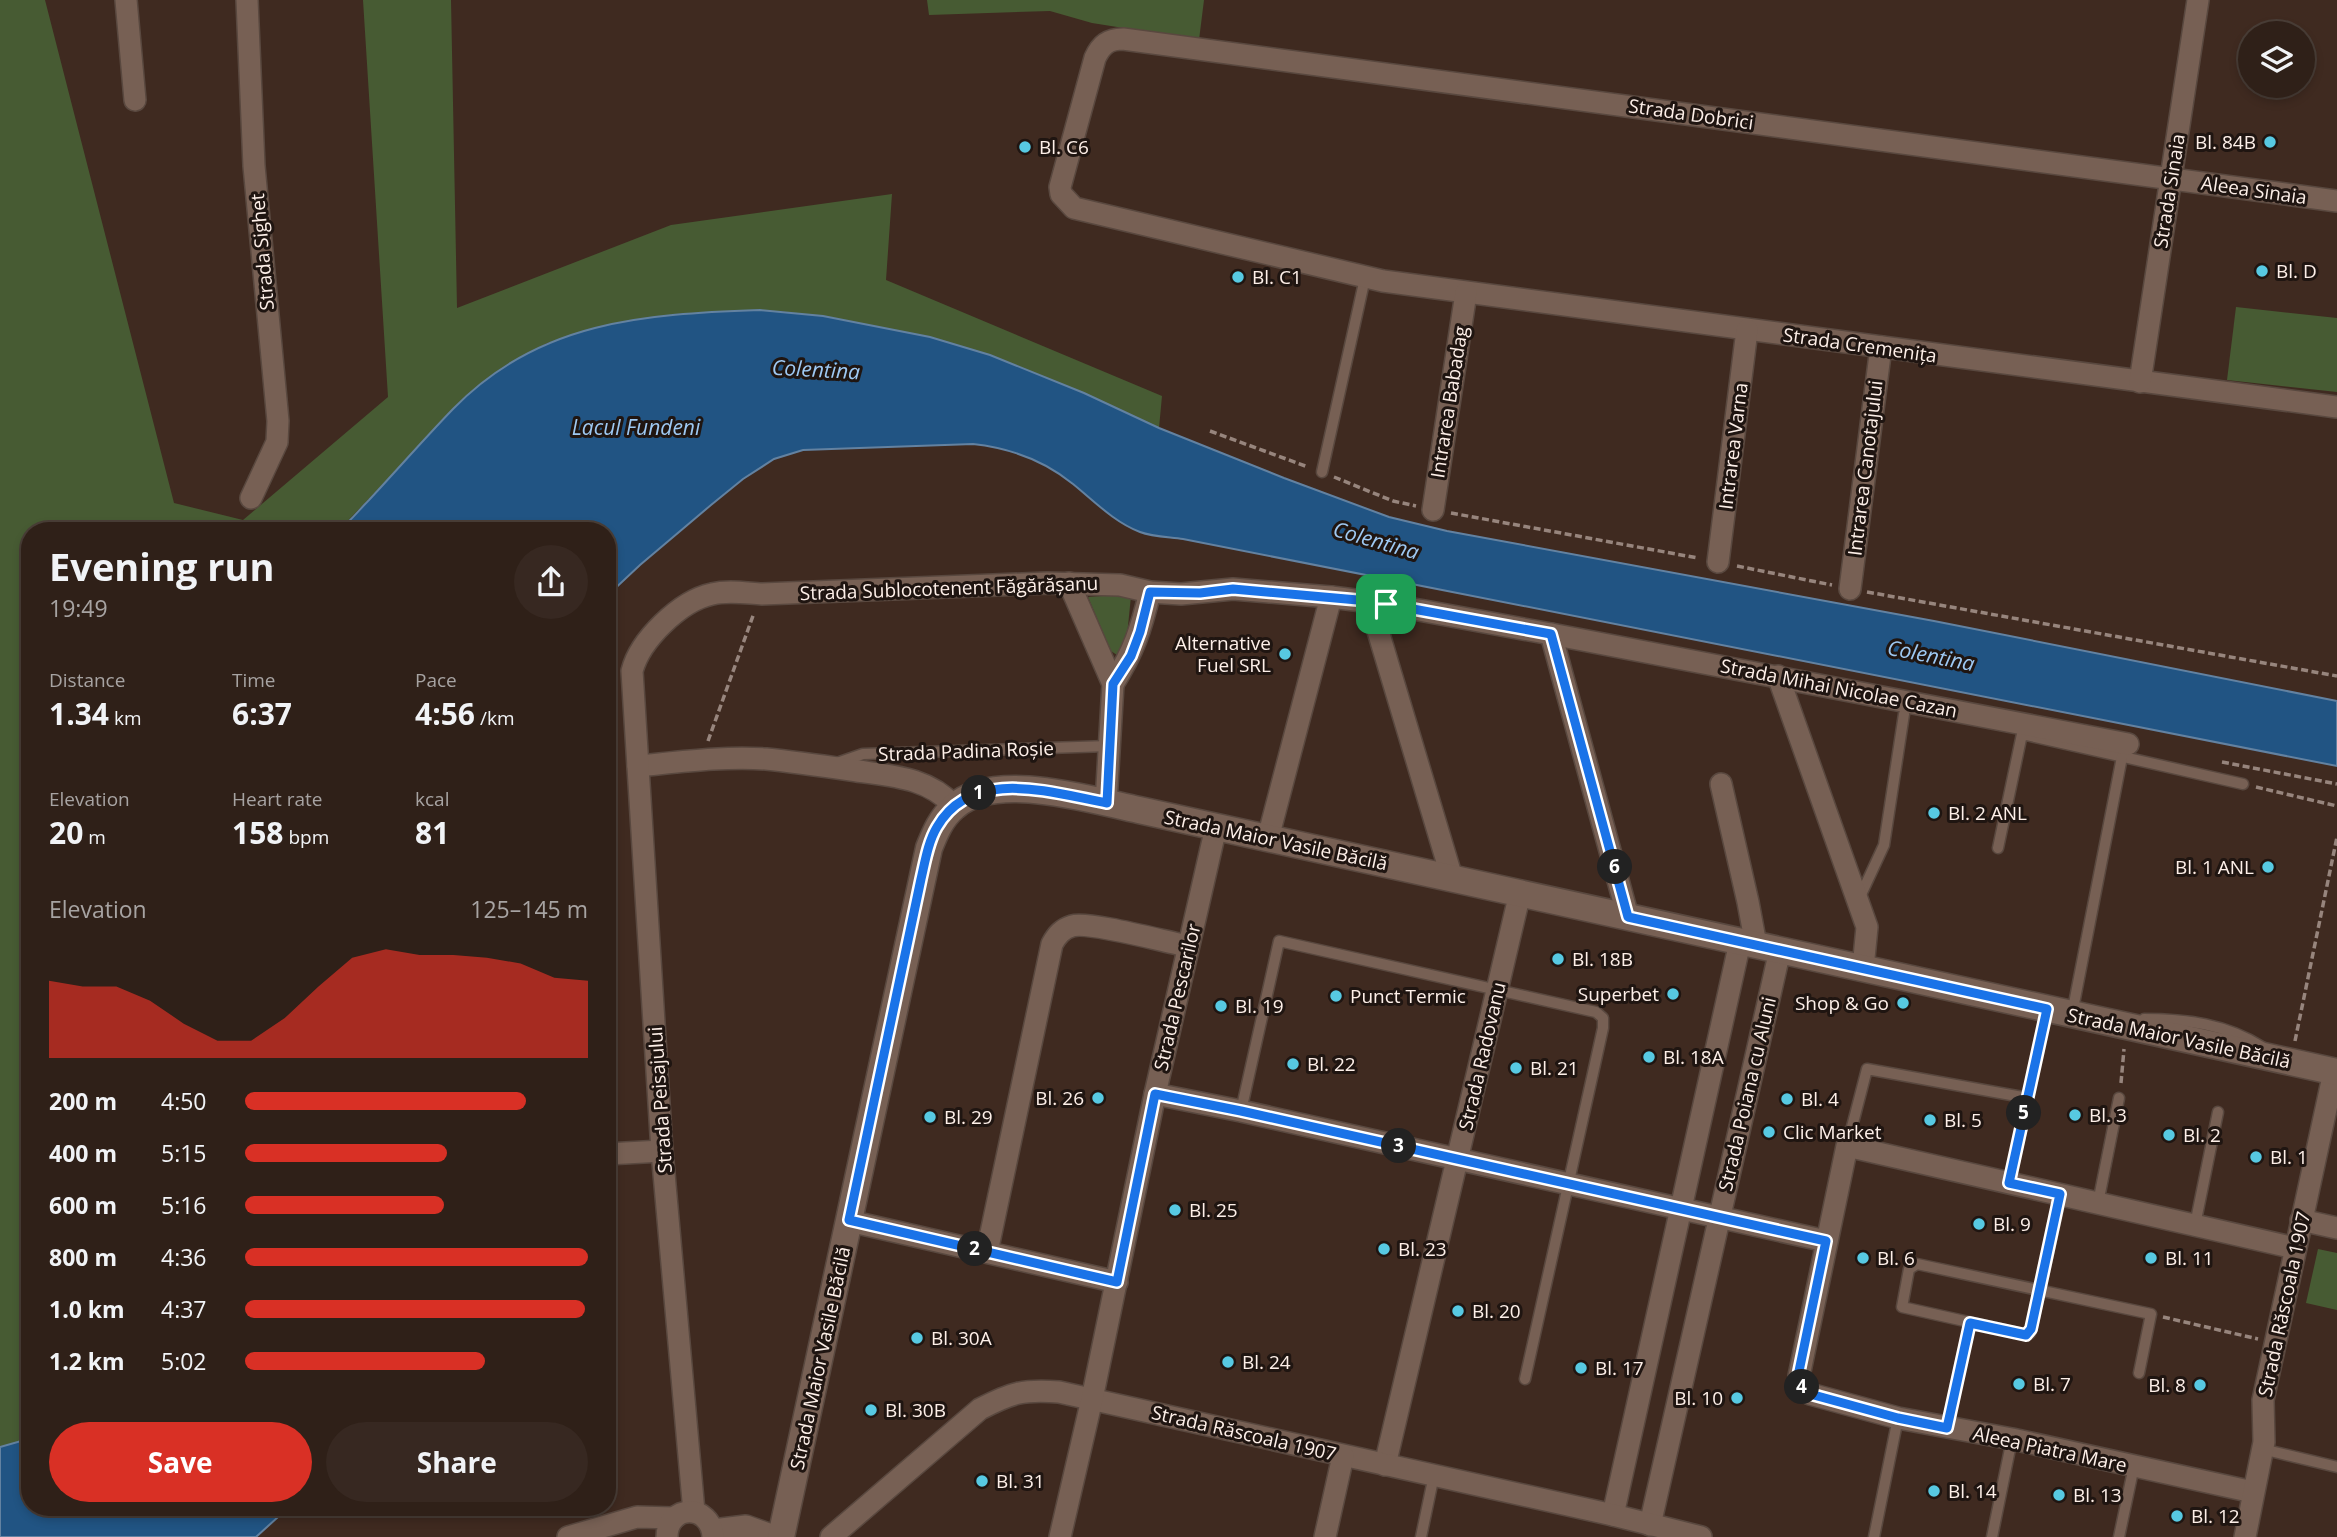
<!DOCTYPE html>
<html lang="en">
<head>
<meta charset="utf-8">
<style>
  :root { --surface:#2f2018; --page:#372821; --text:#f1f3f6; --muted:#a7a3a2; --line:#4a3e37; --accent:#d93025 }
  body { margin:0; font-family:"Open Sans",sans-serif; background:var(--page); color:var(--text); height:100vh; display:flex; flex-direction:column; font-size:26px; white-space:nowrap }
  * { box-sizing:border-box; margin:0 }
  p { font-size:23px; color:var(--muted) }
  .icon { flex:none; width:38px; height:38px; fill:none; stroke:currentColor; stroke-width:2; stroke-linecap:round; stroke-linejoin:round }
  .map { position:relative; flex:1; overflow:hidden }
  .side { position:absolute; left:21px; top:522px; width:595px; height:994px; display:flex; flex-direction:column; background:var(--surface); border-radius:28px; box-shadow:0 4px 10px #0003,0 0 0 2px var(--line) }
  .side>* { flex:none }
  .controls { position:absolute; left:2238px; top:21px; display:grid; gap:14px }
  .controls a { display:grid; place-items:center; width:77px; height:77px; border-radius:50%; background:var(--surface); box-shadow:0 4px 10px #0003,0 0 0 2px var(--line); font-size:35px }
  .pin { position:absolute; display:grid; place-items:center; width:60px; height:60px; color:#fff; margin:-30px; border-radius:14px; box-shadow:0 4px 10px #0006 }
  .km { position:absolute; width:35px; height:35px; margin:-18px; border-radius:50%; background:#222; color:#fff; font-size:19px; line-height:35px; text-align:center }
  .round { display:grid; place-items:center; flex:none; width:74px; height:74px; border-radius:37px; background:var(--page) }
  .headline { display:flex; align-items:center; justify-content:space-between; height:119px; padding:0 28px }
  h1 { font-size:38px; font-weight:700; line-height:52px }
  .metrics { display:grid; grid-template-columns:repeat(3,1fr); gap:10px; height:119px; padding:7px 28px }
  .metrics div { display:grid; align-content:center }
  .metrics b { font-size:30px; font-weight:700 }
  .metrics small { font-size:19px; font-weight:400 }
  .metrics p { font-size:19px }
  .chart { height:196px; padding:14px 28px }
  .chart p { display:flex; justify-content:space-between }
  .chart svg { width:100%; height:126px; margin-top:7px; fill:var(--accent); opacity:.7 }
  .cta { display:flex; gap:14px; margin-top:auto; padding:14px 28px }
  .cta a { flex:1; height:80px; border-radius:42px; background:var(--accent); color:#fff; font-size:28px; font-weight:700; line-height:80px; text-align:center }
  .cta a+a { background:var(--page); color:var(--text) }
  ul { padding:0 28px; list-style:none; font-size:23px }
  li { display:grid; grid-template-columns:112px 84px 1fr; align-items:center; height:52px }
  li i { height:18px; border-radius:9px; background:var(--accent) }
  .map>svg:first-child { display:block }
  .green { fill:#475b33 }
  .water { fill:#215483; stroke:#6382a1; stroke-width:2 }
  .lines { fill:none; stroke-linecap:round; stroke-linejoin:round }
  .service-casing { stroke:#59483f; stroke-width:13 }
  .minor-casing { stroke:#59483f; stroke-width:24 }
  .tertiary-casing { stroke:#59483f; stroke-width:29 }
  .path { stroke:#97857d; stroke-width:3.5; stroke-dasharray:7 3.5; stroke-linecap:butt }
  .service { stroke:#776054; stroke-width:10 }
  .minor { stroke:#776054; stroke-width:21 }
  .tertiary { stroke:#776054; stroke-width:26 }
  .route-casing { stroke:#fff; stroke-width:14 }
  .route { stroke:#1a73e8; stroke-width:9 }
  .poi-dot { fill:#57c9e2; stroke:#1f1511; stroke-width:2.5 }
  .labels { text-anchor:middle; stroke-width:6; stroke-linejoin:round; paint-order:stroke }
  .street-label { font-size:19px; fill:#fdefe8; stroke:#1f1511 }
  .poi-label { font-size:19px; fill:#fdefe8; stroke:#1f1511; text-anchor:start }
  .water-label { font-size:21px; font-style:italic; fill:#9ec9f3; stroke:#1f1511 }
</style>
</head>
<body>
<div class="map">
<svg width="2337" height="1537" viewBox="0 0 2337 1537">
  <rect width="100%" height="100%" fill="#3f2a20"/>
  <g class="green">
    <path d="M0,0H45L174,503L243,520L388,397L363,0H451L457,308L671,225L892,194L886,280L1162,396L1159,428L1084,393L990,355L930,337L788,312L760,310L675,314L547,343L511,364L466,397L339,530H30V1440L0,1447Z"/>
    <path d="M927,0H1204L1199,40L1092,23L1050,11L929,15Z"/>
    <path d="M2236,307L2337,318V392L2227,380Z"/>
    <path d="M1129,594L1131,596L1126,646L1117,655L1111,651L1088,597Z"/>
    <path d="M2318,1249L2337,1253V1310L2306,1303Z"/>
  </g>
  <g class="water">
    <path d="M760,310L823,316L930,337L990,355L1084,393L1159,428L1284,478L1389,517L1447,531L1934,621L2337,701V766L1183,539C1170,537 1153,537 1140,532C1114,522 1094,501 1073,484C1045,461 1009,448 973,444L803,450L774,459L743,479L711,505L640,565L607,596V530H339C350,522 359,510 369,500C397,470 424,439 453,409C538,321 644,314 760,310Z"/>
    <path d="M28,1439L30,1440V1507H289L256,1537H0V1447Z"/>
  </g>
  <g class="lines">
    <g class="service-casing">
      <g id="service">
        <path d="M1322,472L1365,278"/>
        <path d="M837,763L863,754L1109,746"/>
        <path d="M1998,848L2022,734L2243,784"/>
        <path d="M1859,899L1884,845L1904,714"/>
        <path d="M2072,1014L2122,757"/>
        <path d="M2144,1019C2186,1019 2226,1024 2262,1047"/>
        <path d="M1241,1111L1279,941L1596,1012L1603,1018V1028L1525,1379"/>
        <path d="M1847,1146L1867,1069L2028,1098L2009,1183"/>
        <path d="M2061,1194L2031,1330L2030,1333L2027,1335L1902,1307L1909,1269L1917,1264L2151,1314L2139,1373"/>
        <path d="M2098,1203L2119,1098"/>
        <path d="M2195,1225L2218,1112"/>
        <path d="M1947,1428L1970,1323"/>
        <path d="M2262,1449L2337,1467"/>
        <path d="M1421,1537L1434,1475"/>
        <path d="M1874,1537L1898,1418"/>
        <path d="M1992,1537L2012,1439"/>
        <path d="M2119,1537L2134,1466"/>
      </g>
    </g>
    <g class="minor-casing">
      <g id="minor">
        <path d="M126,0L135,100"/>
        <path d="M247,0L254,166L278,421L277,442L251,498"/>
        <path d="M2337,201L1123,39C1108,39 1101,45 1095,58L1060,187L1061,194L1074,208L1383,281L2337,407"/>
        <path d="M2140,382L2198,0"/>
        <path d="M1433,510L1466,293"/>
        <path d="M1718,562L1747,330"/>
        <path d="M1069,583L1113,684L1106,803"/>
        <path d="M1850,589L1881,347"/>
        <path d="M1369,601L1452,878"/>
        <path d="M1551,634L1628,917"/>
        <path d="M1778,676L1867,927L1863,968"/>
        <path d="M1113,684C1134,651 1141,629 1150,592"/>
        <path d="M638,766C680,762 724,756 766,759C795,762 823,766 851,770C889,776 927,776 954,806"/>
        <path d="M1721,784L1748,902L1756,945"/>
        <path d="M1268,838L1331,597"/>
        <path d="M1155,1094L1241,1111L1826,1241"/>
        <path d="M607,1154L662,1151"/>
        <path d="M2301,1220L2337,1228"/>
        <path d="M849,1221L1117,1282"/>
        <path d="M987,1252L1052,944C1057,935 1062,929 1072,926C1089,921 1166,942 1188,946"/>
        <path d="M1385,1465L1520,893"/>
        <path d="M2253,1492L2012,1439L1898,1418L1810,1394L1802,1387L1799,1376L1847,1146L2295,1248"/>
        <path d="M694,1512L662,1151L632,671C640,640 680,601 712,594C728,590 745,593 762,594L1047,583L1120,585L1150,592L1181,594L1233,589L1331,597L1386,604L1551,634L2128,744"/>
        <path d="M1613,1515L1740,942"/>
        <path d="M1650,1525L1780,950"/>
        <path d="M713,1530L746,1526L777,1537"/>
        <path d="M568,1537L637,1517L674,1518"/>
        <path d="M667,1537C667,1504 711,1503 713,1537"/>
        <path d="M831,1537L980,1409C1011,1393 1023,1389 1059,1392L1613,1515L1701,1537"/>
        <path d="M1060,1537L1092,1399L1155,1094L1216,827"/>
        <path d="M1325,1537L1343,1456"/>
        <path d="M2245,1537L2264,1442L2263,1400L2334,1072"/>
      </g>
    </g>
    <g class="tertiary-casing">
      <path id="tertiary" d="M781,1537L929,848C935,833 941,818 954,807C994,770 1091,800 1139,810L2337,1072"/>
    </g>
    <g class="path">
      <path d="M1210,431L1308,467"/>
      <path d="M1334,477L1393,501L1416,506"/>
      <path d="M1451,513L1698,558"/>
      <path d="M1737,566L1832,585"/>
      <path d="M1867,592L2337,676"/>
      <path d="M708,741L754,613"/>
      <path d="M2222,762L2337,784"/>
      <path d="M2256,787L2337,806"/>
      <path d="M2295,1041L2337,837"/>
      <path d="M2121,1083L2124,1049"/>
      <path d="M2030,1086L2043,1028"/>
      <path d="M2163,1317L2258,1339"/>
    </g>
    <use href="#service" class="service"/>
    <use href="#minor" class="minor"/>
    <use href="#tertiary" class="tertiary"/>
  </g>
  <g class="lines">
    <g class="route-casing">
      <path id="route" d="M1233,589L1369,601L1551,634L1628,917L2047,1009L2009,1183L2060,1194L2031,1329L2026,1335L1970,1323L1947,1428L1898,1418L1810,1394L1802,1387L1798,1376L1826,1241L1241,1111L1155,1094L1117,1282L849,1220L921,879C925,862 928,842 937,827C972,766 1052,793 1107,803L1113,684L1131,656L1140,632L1150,592L1200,593Z"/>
    </g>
    <use href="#route" class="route"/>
  </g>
  <g class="poi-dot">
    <circle cx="2270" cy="142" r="7"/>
    <circle cx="1025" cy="147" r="7"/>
    <circle cx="2262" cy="271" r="7"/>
    <circle cx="1238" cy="277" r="7"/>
    <circle cx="1285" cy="654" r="7"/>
    <circle cx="1934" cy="813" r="7"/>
    <circle cx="2268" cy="867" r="7"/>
    <circle cx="1558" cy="959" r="7"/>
    <circle cx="1673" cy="994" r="7"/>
    <circle cx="1336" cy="996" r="7"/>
    <circle cx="1903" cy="1003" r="7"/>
    <circle cx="1221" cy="1006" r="7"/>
    <circle cx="1649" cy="1057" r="7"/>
    <circle cx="1293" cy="1064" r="7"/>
    <circle cx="1516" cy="1068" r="7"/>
    <circle cx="1098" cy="1098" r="7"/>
    <circle cx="1787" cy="1099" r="7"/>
    <circle cx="2075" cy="1115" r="7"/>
    <circle cx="930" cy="1117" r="7"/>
    <circle cx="1930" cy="1120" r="7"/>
    <circle cx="1769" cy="1132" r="7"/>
    <circle cx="2169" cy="1135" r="7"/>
    <circle cx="2256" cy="1157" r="7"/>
    <circle cx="1175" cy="1210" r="7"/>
    <circle cx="1979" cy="1224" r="7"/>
    <circle cx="1384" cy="1249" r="7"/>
    <circle cx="1863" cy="1258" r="7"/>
    <circle cx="2151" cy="1258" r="7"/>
    <circle cx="1458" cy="1311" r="7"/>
    <circle cx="917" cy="1338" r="7"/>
    <circle cx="1228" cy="1362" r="7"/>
    <circle cx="1581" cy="1368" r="7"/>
    <circle cx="2019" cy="1384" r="7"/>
    <circle cx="2200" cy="1385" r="7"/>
    <circle cx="1737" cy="1398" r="7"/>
    <circle cx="871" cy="1410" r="7"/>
    <circle cx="982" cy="1481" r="7"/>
    <circle cx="1934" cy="1491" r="7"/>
    <circle cx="2059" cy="1495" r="7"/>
    <circle cx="2177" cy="1516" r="7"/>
  </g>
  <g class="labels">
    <g class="street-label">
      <text transform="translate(1691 114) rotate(8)" y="7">Strada Dobrici</text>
      <text transform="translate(2254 190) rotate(8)" y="7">Aleea Sinaia</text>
      <text transform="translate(2169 191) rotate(-81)" y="7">Strada Sinaia</text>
      <text transform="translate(262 252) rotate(-95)" y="7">Strada Sighet</text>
      <text transform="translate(1860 345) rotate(8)" y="7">Strada Cremenița</text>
      <text transform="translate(1449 402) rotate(-81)" y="7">Intrarea Babadag</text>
      <text transform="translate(1733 446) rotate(-83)" y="7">Intrarea Varna</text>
      <text transform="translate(1865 468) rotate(-83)" y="7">Intrarea Canotajului</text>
      <text transform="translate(949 588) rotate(-2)" y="7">Strada Sublocotenent Făgărășanu</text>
      <text transform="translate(1839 688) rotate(11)" y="7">Strada Mihai Nicolae Cazan</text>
      <text transform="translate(966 751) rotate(-2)" y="7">Strada Padina Roșie</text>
      <text transform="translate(1276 840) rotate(12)" y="7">Strada Maior Vasile Băcilă</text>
      <text transform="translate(1177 997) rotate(-77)" y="7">Strada Pescarilor</text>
      <text transform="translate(2179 1038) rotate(12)" y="7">Strada Maior Vasile Băcilă</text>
      <text transform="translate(1482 1056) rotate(-77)" y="7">Strada Radovanu</text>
      <text transform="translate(1747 1094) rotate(-77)" y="7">Strada Poiana cu Aluni</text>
      <text transform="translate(660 1100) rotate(-94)" y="7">Strada Peisajului</text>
      <text transform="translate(2284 1304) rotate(-78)" y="7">Strada Răscoala 1907</text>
      <text transform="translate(820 1358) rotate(-78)" y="7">Strada Maior Vasile Băcilă</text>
      <text transform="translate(1244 1433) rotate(13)" y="7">Strada Răscoala 1907</text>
      <text transform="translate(2050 1449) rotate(12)" y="7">Aleea Piatra Mare</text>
    </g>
    <g class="poi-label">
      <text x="2256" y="149" text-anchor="end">Bl. 84B</text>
      <text x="1039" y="154">Bl. C6</text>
      <text x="2276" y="278">Bl. D</text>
      <text x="1252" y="284">Bl. C1</text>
      <text x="1271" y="650" text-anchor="end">Alternative<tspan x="1271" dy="22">Fuel SRL</tspan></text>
      <text x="1948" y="820">Bl. 2 ANL</text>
      <text x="2254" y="874" text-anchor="end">Bl. 1 ANL</text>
      <text x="1572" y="966">Bl. 18B</text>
      <text x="1659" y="1001" text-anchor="end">Superbet</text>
      <text x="1350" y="1003">Punct Termic</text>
      <text x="1889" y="1010" text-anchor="end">Shop &amp; Go</text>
      <text x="1235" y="1013">Bl. 19</text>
      <text x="1663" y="1064">Bl. 18A</text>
      <text x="1307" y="1071">Bl. 22</text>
      <text x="1530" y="1075">Bl. 21</text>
      <text x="1084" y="1105" text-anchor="end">Bl. 26</text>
      <text x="1801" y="1106">Bl. 4</text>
      <text x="2089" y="1122">Bl. 3</text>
      <text x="944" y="1124">Bl. 29</text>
      <text x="1944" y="1127">Bl. 5</text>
      <text x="1783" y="1139">Clic Market</text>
      <text x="2183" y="1142">Bl. 2</text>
      <text x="2270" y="1164">Bl. 1</text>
      <text x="1189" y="1217">Bl. 25</text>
      <text x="1993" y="1231">Bl. 9</text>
      <text x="1398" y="1256">Bl. 23</text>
      <text x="1877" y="1265">Bl. 6</text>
      <text x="2165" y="1265">Bl. 11</text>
      <text x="1472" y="1318">Bl. 20</text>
      <text x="931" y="1345">Bl. 30A</text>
      <text x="1242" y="1369">Bl. 24</text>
      <text x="1595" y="1375">Bl. 17</text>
      <text x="2033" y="1391">Bl. 7</text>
      <text x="2186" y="1392" text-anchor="end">Bl. 8</text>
      <text x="1723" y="1405" text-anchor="end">Bl. 10</text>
      <text x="885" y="1417">Bl. 30B</text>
      <text x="996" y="1488">Bl. 31</text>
      <text x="1948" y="1498">Bl. 14</text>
      <text x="2073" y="1502">Bl. 13</text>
      <text x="2191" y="1523">Bl. 12</text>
    </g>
    <g class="water-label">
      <text transform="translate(816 370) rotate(3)" y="7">Colentina</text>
      <text x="636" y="435">Lacul Fundeni</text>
      <text transform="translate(1376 541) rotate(16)" y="7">Colentina</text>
      <text transform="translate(1931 656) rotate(11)" y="7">Colentina</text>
    </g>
  </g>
</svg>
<div class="controls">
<a><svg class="icon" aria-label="layers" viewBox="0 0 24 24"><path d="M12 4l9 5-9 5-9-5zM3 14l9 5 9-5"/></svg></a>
</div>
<div class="pin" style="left:1386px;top:604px;background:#1e9e55"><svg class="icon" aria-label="arrive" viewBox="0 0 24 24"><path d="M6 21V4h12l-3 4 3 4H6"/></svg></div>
<b class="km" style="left:979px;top:793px">1</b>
<b class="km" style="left:975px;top:1249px">2</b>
<b class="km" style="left:1399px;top:1146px">3</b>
<b class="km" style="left:1802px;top:1387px">4</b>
<b class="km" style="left:2024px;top:1113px">5</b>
<b class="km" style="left:1615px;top:867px">6</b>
<section class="side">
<div class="headline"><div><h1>Evening run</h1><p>19:49</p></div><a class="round"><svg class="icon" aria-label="share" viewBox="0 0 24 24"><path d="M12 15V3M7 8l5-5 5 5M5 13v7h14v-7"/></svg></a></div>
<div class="metrics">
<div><p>Distance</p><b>1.34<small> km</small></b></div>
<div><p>Time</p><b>6:37</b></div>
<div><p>Pace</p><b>4:56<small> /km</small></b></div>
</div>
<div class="metrics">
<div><p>Elevation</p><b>20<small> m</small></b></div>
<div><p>Heart rate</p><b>158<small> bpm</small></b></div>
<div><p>kcal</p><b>81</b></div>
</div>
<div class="chart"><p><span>Elevation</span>125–145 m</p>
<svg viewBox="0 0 160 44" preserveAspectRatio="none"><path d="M0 44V17L10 19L20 19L30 24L40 32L50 38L60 38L70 30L80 19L90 9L100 6L110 8L120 8L130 9L140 11L150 16L160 17V44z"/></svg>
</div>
<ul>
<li><b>200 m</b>4:50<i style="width:82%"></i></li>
<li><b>400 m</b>5:15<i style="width:59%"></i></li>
<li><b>600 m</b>5:16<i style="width:58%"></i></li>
<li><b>800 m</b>4:36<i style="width:100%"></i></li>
<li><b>1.0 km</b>4:37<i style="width:99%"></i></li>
<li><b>1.2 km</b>5:02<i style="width:70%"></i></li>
</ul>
<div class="cta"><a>Save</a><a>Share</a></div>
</section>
</div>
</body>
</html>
